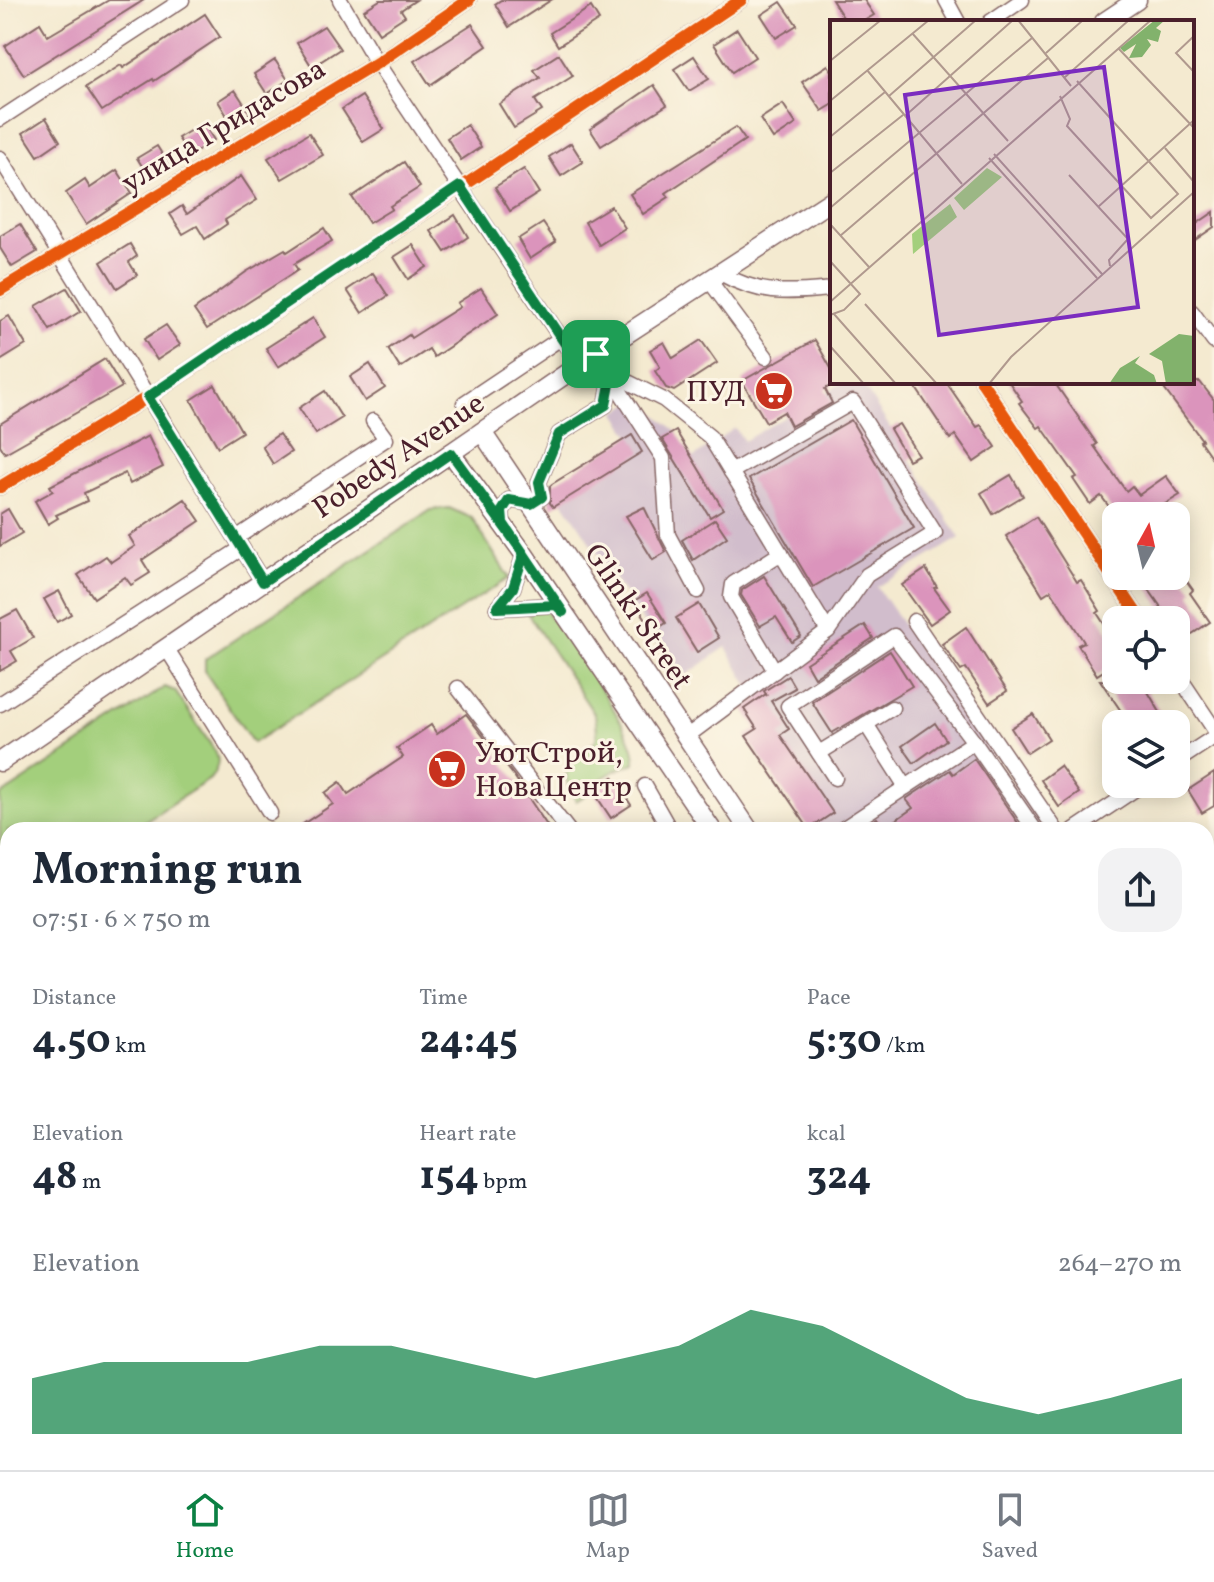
<!DOCTYPE html>
<html lang="en">
<head>
<meta charset="utf-8">
<style>
  :root { --surface:#fff; --page:#f2f2f3; --text:#1f2937; --muted:#747a83; --line:#e0e1e3; --accent:#0b8043 }
  body { margin:0; font-family:Vollkorn,serif; background:var(--page); color:var(--text); height:100vh; display:flex; flex-direction:column; font-size:30px; white-space:nowrap }
  * { box-sizing:border-box; margin:0 }
  p { font-size:26px; color:var(--muted) }
  .icon { flex:none; width:44px; height:44px; fill:none; stroke:currentColor; stroke-width:2; stroke-linecap:round; stroke-linejoin:round }
  .map { position:relative; flex:1; overflow:hidden }
  .side { position:absolute; left:0px; top:822px; width:1214px; height:648px; display:flex; flex-direction:column; background:var(--surface); border-radius:24px 24px 0 0; box-shadow:0 4px 20px #0003 }
  .side>* { flex:none }
  .needle { width:52px; rotate:8deg }
  .controls { position:absolute; left:1102px; top:502px; display:grid; gap:16px }
  .controls a { display:grid; place-items:center; width:88px; height:88px; border-radius:16px; background:var(--surface); box-shadow:0 4px 20px #0003; font-size:40px }
  .pin { position:absolute; display:grid; place-items:center; width:68px; height:68px; color:#fff; margin:-34px; border-radius:16px; box-shadow:0 4px 12px #0006 }
  .round { display:grid; place-items:center; flex:none; width:84px; height:84px; border-radius:24px; background:var(--page) }
  .head { display:flex; align-items:center; justify-content:space-between; height:136px; padding:0 32px }
  h1 { font-size:44px; font-weight:700; line-height:60px }
  .stats { display:grid; grid-template-columns:repeat(3,1fr); gap:12px; height:136px; padding:8px 32px }
  .stats div { display:grid; align-content:center }
  .stats b { font-size:40px; font-weight:700 }
  .stats small { font-size:22px; font-weight:400 }
  .stats p { font-size:22px }
  .chart { height:224px; padding:16px 32px }
  .chart p { display:flex; justify-content:space-between }
  .chart svg { width:100%; height:144px; margin-top:8px; fill:var(--accent); opacity:.7 }
  .menu { display:flex; justify-content:space-around; align-items:center; height:112px; border-top:2px solid var(--line); background:var(--surface); font-size:22px; color:var(--muted) }
  .menu a { display:grid; justify-items:center; gap:4px }
  .menu .on { color:var(--accent) }
  .map>svg:first-child { display:block }
  .industrial { fill:#d1bdcc }
  .green { fill:#a3cf7c; stroke:#767754; stroke-width:2 }
  .building { fill:#db94bc }
  .lines { fill:none; stroke-linecap:round; stroke-linejoin:round }
  .minor-casing { stroke:#866665; stroke-width:17 }
  .major-casing { stroke:#866665; stroke-width:21 }
  .minor { stroke:#fff; stroke-width:14 }
  .major { stroke:#fff; stroke-width:18 }
  .cycleway-casing { stroke:#fcf5e5; stroke-width:17 }
  .cycleway { stroke:#e8590c; stroke-width:12 }
  .route-casing { stroke:#fff; stroke-width:16 }
  .route { stroke:#0b8043; stroke-width:10 }
  .labels { text-anchor:middle; stroke-width:6; stroke-linejoin:round; paint-order:stroke }
  .street-label { font-size:30px; fill:#4a1f2b; stroke:#fcf5e5 }
  .poi-label { font-size:30px; fill:#4a1f2b; stroke:#fcf5e5; text-anchor:end }
  .inset-road { fill:none; stroke:#b0998e; stroke-width:2 }
  .view { fill:#7b2cbf; fill-opacity:0.15; stroke:#7b2cbf; stroke-width:4 }
  .inset-edge { fill:none; stroke:#4a1f2b; stroke-width:4 }
</style>
</head>
<body>
<div class="map">
<svg width="1214" height="1470" viewBox="0 0 1214 1470">
  <rect width="100%" height="100%" fill="#fcf5e5"/>
  <filter id="ink" filterUnits="userSpaceOnUse"><feTurbulence type="fractalNoise" baseFrequency=".0125" numOctaves="2"/><feDisplacementMap in="SourceGraphic" scale="16" xChannelSelector="R" yChannelSelector="G"/><feConvolveMatrix kernelMatrix="1 2 1 2 8 2 1 2 1" color-interpolation-filters="sRGB"/></filter>
  <filter id="wash" filterUnits="userSpaceOnUse"><feTurbulence type="fractalNoise" baseFrequency=".006" numOctaves="4" result="noise"/><feDisplacementMap in="SourceGraphic" scale="32" xChannelSelector="R" yChannelSelector="G"/><feGaussianBlur stdDeviation="1.8" result="paint"/><feColorMatrix in="noise" values="0 0 0 0 0 0 0 0 0 0 0 0 0 0 0 0 0 1.4 0 .05"/><feComposite in="paint" operator="in"/></filter>
  <g filter="url(#wash)">
    <rect width="100%" height="100%" fill="#f4ead0"/>
    <g class="industrial">
      <path d="M844,382H861L960,538L877,587L1044,830H810L746,736L757,729L744,709L757,700L726,647L681,679L563,501L642,452L616,413L638,398L676,431L693,458L735,428L744,441Z"/>
      <path d="M1214,1254V1470H733L745,1462H1206V1260Z"/>
      <path d="M8,1296V1462H663L651,1470H0V1301Z"/>
    </g>
    <g class="green">
      <path d="M449,508L472,518L509,578L253,743L205,672V659L431,510Z"/>
      <path d="M545,610C565,640 639,732 635,763L616,770L601,779L604,783L576,801C561,777 563,768 584,750C588,747 592,745 595,741C599,734 596,723 595,715L526,611Z"/>
      <path d="M165,687L175,691L215,751C221,761 217,770 210,779L131,830H8V909L0,914V796Z"/>
    </g>
    <g id="blocks">
      <g class="building">
        <path d="M109,0H144L24,75L5,46L40,23L48,36Z"/>
        <path d="M380,0H416L401,10L405,16L379,33L364,10Z"/>
        <path d="M501,0H551L509,27L495,4Z"/>
        <path d="M832,0H864L874,15L862,22H846Z"/>
        <path d="M781,2L797,25L776,38L761,15Z"/>
        <path d="M591,7L599,20L558,46L550,33Z"/>
        <path d="M205,14L220,37L154,81L153,79L102,111L86,87L121,65L123,68Z"/>
        <path d="M472,24L487,46L430,85L414,61Z"/>
        <path d="M324,26L340,49L312,67L297,43Z"/>
        <path d="M737,29L755,57L732,72L714,44Z"/>
        <path d="M559,54L573,76L535,100L542,111L514,128L499,104L540,78L534,70Z"/>
        <path d="M694,56L709,79L689,91L674,69Z"/>
        <path d="M275,60L288,80L267,94L254,74Z"/>
        <path d="M828,65L832,71V105L822,111L802,82Z"/>
        <path d="M654,85L667,105L601,146L590,129Z"/>
        <path d="M235,90L250,113L232,124L218,101Z"/>
        <path d="M362,96L384,129L363,142L342,109Z"/>
        <path d="M783,104L796,124L773,139L760,119Z"/>
        <path d="M46,118L60,141L38,156L23,133Z"/>
        <path d="M203,123L214,140L190,155L178,138Z"/>
        <path d="M467,125L481,147L461,160L447,138Z"/>
        <path d="M736,127L745,140L666,193L669,197L643,214L630,194Z"/>
        <path d="M309,133L323,155L282,179L268,158Z"/>
        <path d="M571,143L583,162L561,176L549,157Z"/>
        <path d="M157,146L170,167L151,180L137,158Z"/>
        <path d="M404,162L420,187L390,206L392,209L369,223L352,197Z"/>
        <path d="M524,169L539,193L510,211L495,187Z"/>
        <path d="M117,170L132,193L86,224L66,193L85,180L90,188Z"/>
        <path d="M241,176L257,200L225,220L227,224L205,239L197,226L183,234L170,214L182,206L187,214Z"/>
        <path d="M611,206L625,228L599,245L585,222Z"/>
        <path d="M1214,212V227L1192,242V227Z"/>
        <path d="M455,215L468,237L445,252L431,231Z"/>
        <path d="M543,223L556,242L530,259L518,239Z"/>
        <path d="M20,224L37,252L12,267L0,248V236Z"/>
        <path d="M324,228L332,241L294,264L298,270L207,329L194,310L246,272L285,249L287,252Z"/>
        <path d="M130,244L137,256L129,262L137,275L117,288L101,262Z"/>
        <path d="M413,245L427,267L408,279L394,257Z"/>
        <path d="M373,273L388,296L362,313L347,290Z"/>
        <path d="M67,288L81,311L50,330L36,306Z"/>
        <path d="M481,288L498,314L434,357L429,349L400,368L388,349L409,335L411,338L460,307L457,303Z"/>
        <path d="M9,316L26,345L0,361V321Z"/>
        <path d="M313,318L325,337L278,367L266,348Z"/>
        <path d="M166,325L180,345L157,360L144,339Z"/>
        <path d="M701,340L717,363L674,391L666,388L655,371L660,367L650,350L664,342L673,358Z"/>
        <path d="M815,340L832,370V385L825,389L832,403L791,426L784,412L766,422L742,381Z"/>
        <path d="M105,359L122,387L5,453L0,445V424Z"/>
        <path d="M370,364L385,388L365,401L350,377Z"/>
        <path d="M912,382H946L977,427L981,425L996,447L974,462L955,435L950,439Z"/>
        <path d="M1009,382H1054L1097,444L1094,446L1126,491L1132,486L1139,495L1166,476L1180,495L1145,516H1116L1101,496L1090,504L1073,479L1077,477L1041,426L1038,428L1019,403L1022,401Z"/>
        <path d="M1159,382H1200L1214,400V461L1200,441L1202,440Z"/>
        <path d="M215,385L242,432L218,447L191,400Z"/>
        <path d="M325,391L342,418L316,434L299,408Z"/>
        <path d="M851,420L914,528L813,587L749,479Z"/>
        <path d="M899,424L918,455L908,460L890,429Z"/>
        <path d="M676,431L723,509L710,517L662,439Z"/>
        <path d="M279,434L291,452L273,464L262,446Z"/>
        <path d="M632,435L642,452L553,507L550,503V486L552,484Z"/>
        <path d="M148,436L163,467L130,484L125,473L84,493L87,501L56,515L58,518L48,524L35,501L53,491L50,486Z"/>
        <path d="M1011,475L1023,496L993,514L981,493Z"/>
        <path d="M185,499L200,521L142,560L150,573L131,585L125,577L94,598L78,575L106,556L111,562L135,546L129,536Z"/>
        <path d="M644,507L666,552L653,560L626,516Z"/>
        <path d="M8,509L22,533L0,546V514Z"/>
        <path d="M1036,517L1077,582L1081,580L1100,611L1097,613L1116,642V663L1097,675L1078,645L1084,642L1051,590L1043,595L1006,536Z"/>
        <path d="M715,519L727,537L693,560L682,540Z"/>
        <path d="M926,569L937,587L934,588L950,610L930,624L902,585Z"/>
        <path d="M764,576L801,636L792,642L776,617L760,626L741,595L742,590Z"/>
        <path d="M1162,576H1183L1193,590L1190,593L1210,622L1183,640L1176,631V620H1170L1147,587Z"/>
        <path d="M59,591L71,614L57,622L44,599Z"/>
        <path d="M647,593L666,623L654,631L634,601Z"/>
        <path d="M699,604L719,638L697,652L676,618Z"/>
        <path d="M17,610L33,638L11,651L17,661L0,671V619Z"/>
        <path d="M865,625L873,638L814,677L806,663Z"/>
        <path d="M966,627L1007,691L989,703L966,668L961,671L942,644Z"/>
        <path d="M890,651L912,686L832,733L812,702Z"/>
        <path d="M788,676L795,688L771,701L789,729L780,735L833,813L809,829L746,736L757,729L744,709L766,694L767,696L764,691Z"/>
        <path d="M1100,680H1141L1167,724H1114L1125,717Z"/>
        <path d="M466,714L514,776L550,830H294L333,804L325,793L340,782L348,794L403,757L397,748L431,725L437,734Z"/>
        <path d="M1033,714L1049,739L1027,753L1011,728Z"/>
        <path d="M935,723L946,740L914,763L902,746Z"/>
        <path d="M974,759L1020,826L1014,830H863L862,828L877,818L884,828L913,808L906,799L950,770L953,774Z"/>
        <path d="M1060,766L1079,793L1059,807L1041,780Z"/>
        <path d="M1214,773V806L1202,813L1188,790Z"/>
        <path d="M613,777L631,805L611,818L593,791Z"/>
      </g>
    </g>
  </g>
  <g filter="url(#ink)">
    <use href="#blocks" fill-opacity="0" stroke="#866665" stroke-width="2"/>
    <g class="lines">
      <g class="minor-casing">
        <g id="minor">
          <path d="M340,0L377,63L579,365"/>
          <path d="M946,0L958,22"/>
          <path d="M990,22L1022,0"/>
          <path d="M0,119L182,0"/>
          <path d="M0,158L263,582"/>
          <path d="M720,273C761,296 786,293 832,289"/>
          <path d="M709,280L766,357"/>
          <path d="M0,290L377,63L469,0"/>
          <path d="M1192,312L1214,342"/>
          <path d="M596,354L663,458L668,535L698,591"/>
          <path d="M612,374L664,400L710,437L828,631"/>
          <path d="M982,382L1141,620"/>
          <path d="M464,403L561,338"/>
          <path d="M0,487L148,397L741,0"/>
          <path d="M503,523L502,511L509,500L531,504L542,497L539,482L559,434L606,405L612,374"/>
          <path d="M236,538L386,439L373,421"/>
          <path d="M497,608L556,605L562,611"/>
          <path d="M497,608L513,588L524,554"/>
          <path d="M914,621L1056,830"/>
          <path d="M167,649L270,813"/>
          <path d="M775,671L731,597L733,584L781,553"/>
          <path d="M1176,672L1214,729"/>
          <path d="M458,688L568,830"/>
          <path d="M0,704L242,548"/>
          <path d="M866,724L906,787"/>
          <path d="M686,737L828,631L867,575L935,533L853,402L731,472"/>
          <path d="M819,753L892,708"/>
          <path d="M1176,762L1214,737"/>
          <path d="M835,778L788,706L894,636L974,742L1035,830"/>
          <path d="M645,786L670,830"/>
          <path d="M841,830L974,742"/>
          <path d="M1074,830L1143,784"/>
          <path d="M1206,1038C1214,1050 1214,1058 1206,1069"/>
          <path d="M1206,1219L1214,1227"/>
          <path d="M0,1308L8,1302"/>
          <path d="M1206,1337L1214,1332"/>
          <path d="M1001,1462L1007,1470"/>
          <path d="M1144,1462L1152,1470"/>
          <path d="M1192,1462L1197,1470"/>
          <path d="M157,1470L164,1462"/>
          <path d="M1103,1470L1115,1462"/>
        </g>
      </g>
      <g class="major-casing">
        <g id="major">
          <path d="M1104,22L1137,0"/>
          <path d="M482,432L749,830"/>
          <path d="M451,453L524,554L712,830"/>
          <path d="M0,762L579,365L832,200"/>
          <path d="M1206,1126L1214,1121"/>
          <path d="M690,1470L701,1462"/>
        </g>
      </g>
      <use href="#minor" class="minor"/>
      <use href="#major" class="major"/>
      <g class="cycleway-casing">
        <g id="cycleway">
          <path d="M0,290L377,63L469,0"/>
          <path d="M982,382L1141,620"/>
          <path d="M0,487L148,397L741,0"/>
        </g>
      </g>
      <use href="#cycleway" class="cycleway"/>
    </g>
  </g>
  <g class="lines" filter="url(#ink)">
    <g class="route-casing">
      <path id="route" d="M596,354L579,365L460,186L148,397L263,582L451,453L524,554L513,588L497,608L556,605L563,612L503,523L502,511L509,500L531,504L542,497L539,482L559,434L606,405L612,374L596,354"/>
    </g>
    <use href="#route" class="route"/>
  </g>
  <defs>
    <g id="supermarket-disc" transform="scale(2)"><circle r="9.5" fill="#c8321e" stroke="#fcf5e5"/><path d="M-6-5.5h2.5l.6 2H6L4.5 2H-2.5L-4.4-4H-6ZM-1.5 3.2a1.3 1.3 0 1 0 .1 0ZM3 3.2a1.3 1.3 0 1 0 .1 0Z" fill="#fff"/></g>
  </defs>
  <g fill-rule="evenodd">
    <use href="#supermarket-disc" x="774" y="391"/>
    <use href="#supermarket-disc" x="447" y="769"/>
  </g>
  <g class="labels">
    <g class="street-label">
      <text transform="translate(223 125) rotate(-31)" y="10">улица Гридасова</text>
      <text transform="translate(398 455) rotate(-34)" y="10">Pobedy Avenue</text>
      <text transform="translate(639 616) rotate(56)" y="10">Glinki Street</text>
    </g>
    <g class="poi-label">
      <text x="746" y="401">ПУД</text>
      <text x="475" y="762" text-anchor="start">УютСтрой,<tspan x="475" dy="34">НоваЦентр</tspan></text>
    </g>
  </g>
  <g transform="translate(830 20)">
    <rect width="364" height="364" fill="#f4ead0"/>
    <path d="M157,148L172,157L134,190L124,178ZM120,184L127,197L83,234L82,214Z" fill="#a3cf7c"/>
    <path d="M335,0L326,8L331,11L328,22L317,19L321,25L312,37L299,38L306,24L294,32L290,28L325,0ZM349,314L364,316V364H336L332,341L319,334ZM310,336L305,343L324,355L327,364H279L290,348Z" fill="#82b26c"/>
    <path class="inset-road" d="M188,0L241,66M82,13L178,121M364,16L346,33L364,52M289,29L364,108M216,33L253,0M0,41L51,0M37,50L132,164M234,58L299,0M59,76L146,0M230,76L240,99L237,106L321,198L348,174L247,61M0,81L99,0M75,96L183,0M0,117L55,72M335,128L364,162M164,134L272,254M159,138L267,258M0,153L73,95M239,155L298,219L279,240L280,246M268,187L364,100M0,188L202,18M0,204L39,247M10,216L218,38M0,241L30,274L14,290L0,295M0,282L321,0M35,284L107,364M4,294L66,364M0,326L34,364M159,364L181,337L364,172"/>
    <path class="view" d="M274,47L308,287L109,315L75,75Z"/>
    <rect width="364" height="364" class="inset-edge"/>
  </g>
</svg>
<div class="controls">
<a><svg class="needle" viewBox="-14 -14 28 28"><path d="M0-13l5 13h-10z" fill="#e53935"/><path d="M0 13l5-13h-10z" fill="#747a83"/></svg></a>
<a><svg class="icon" aria-label="locate" viewBox="0 0 24 24"><circle cx="12" cy="12" r="6"/><path d="M12 2v4M12 18v4M2 12h4M18 12h4"/></svg></a>
<a><svg class="icon" aria-label="layers" viewBox="0 0 24 24"><path d="M12 4l9 5-9 5-9-5zM3 14l9 5 9-5"/></svg></a>
</div>
<div class="pin" style="left:596px;top:354px;background:#1e9e55"><svg class="icon" aria-label="arrive" viewBox="0 0 24 24"><path d="M6 21V4h12l-3 4 3 4H6"/></svg></div>
<section class="side">
<div class="head"><div><h1>Morning run</h1><p>07:51 · 6 × 750 m</p></div><a class="round"><svg class="icon" aria-label="share" viewBox="0 0 24 24"><path d="M12 15V3M7 8l5-5 5 5M5 13v7h14v-7"/></svg></a></div>
<div class="stats">
<div><p>Distance</p><b>4.50<small> km</small></b></div>
<div><p>Time</p><b>24:45</b></div>
<div><p>Pace</p><b>5:30<small> /km</small></b></div>
</div>
<div class="stats">
<div><p>Elevation</p><b>48<small> m</small></b></div>
<div><p>Heart rate</p><b>154<small> bpm</small></b></div>
<div><p>kcal</p><b>324</b></div>
</div>
<div class="chart"><p><span>Elevation</span>264–270 m</p>
<svg viewBox="0 0 160 44" preserveAspectRatio="none"><path d="M0 44V27L10 22L20 22L30 22L40 17L50 17L60 22L70 27L80 22L90 17L100 6L110 11L120 22L130 33L140 38L150 33L160 27V44z"/></svg>
</div>
</section>
</div>
<nav class="menu">
<a class="on"><svg class="icon" aria-label="home" viewBox="0 0 24 24"><path d="M3 11l9-7 9 7M6 9v11h12V9"/></svg>Home</a>
<a><svg class="icon" aria-label="map" viewBox="0 0 24 24"><path d="M3 6l6-2 6 2 6-2v14l-6 2-6-2-6 2zM9 4v14M15 6v14"/></svg>Map</a>
<a><svg class="icon" aria-label="saved" viewBox="0 0 24 24"><path d="M7 4h10v16l-5-4-5 4z"/></svg>Saved</a>
</nav>
</body>
</html>
